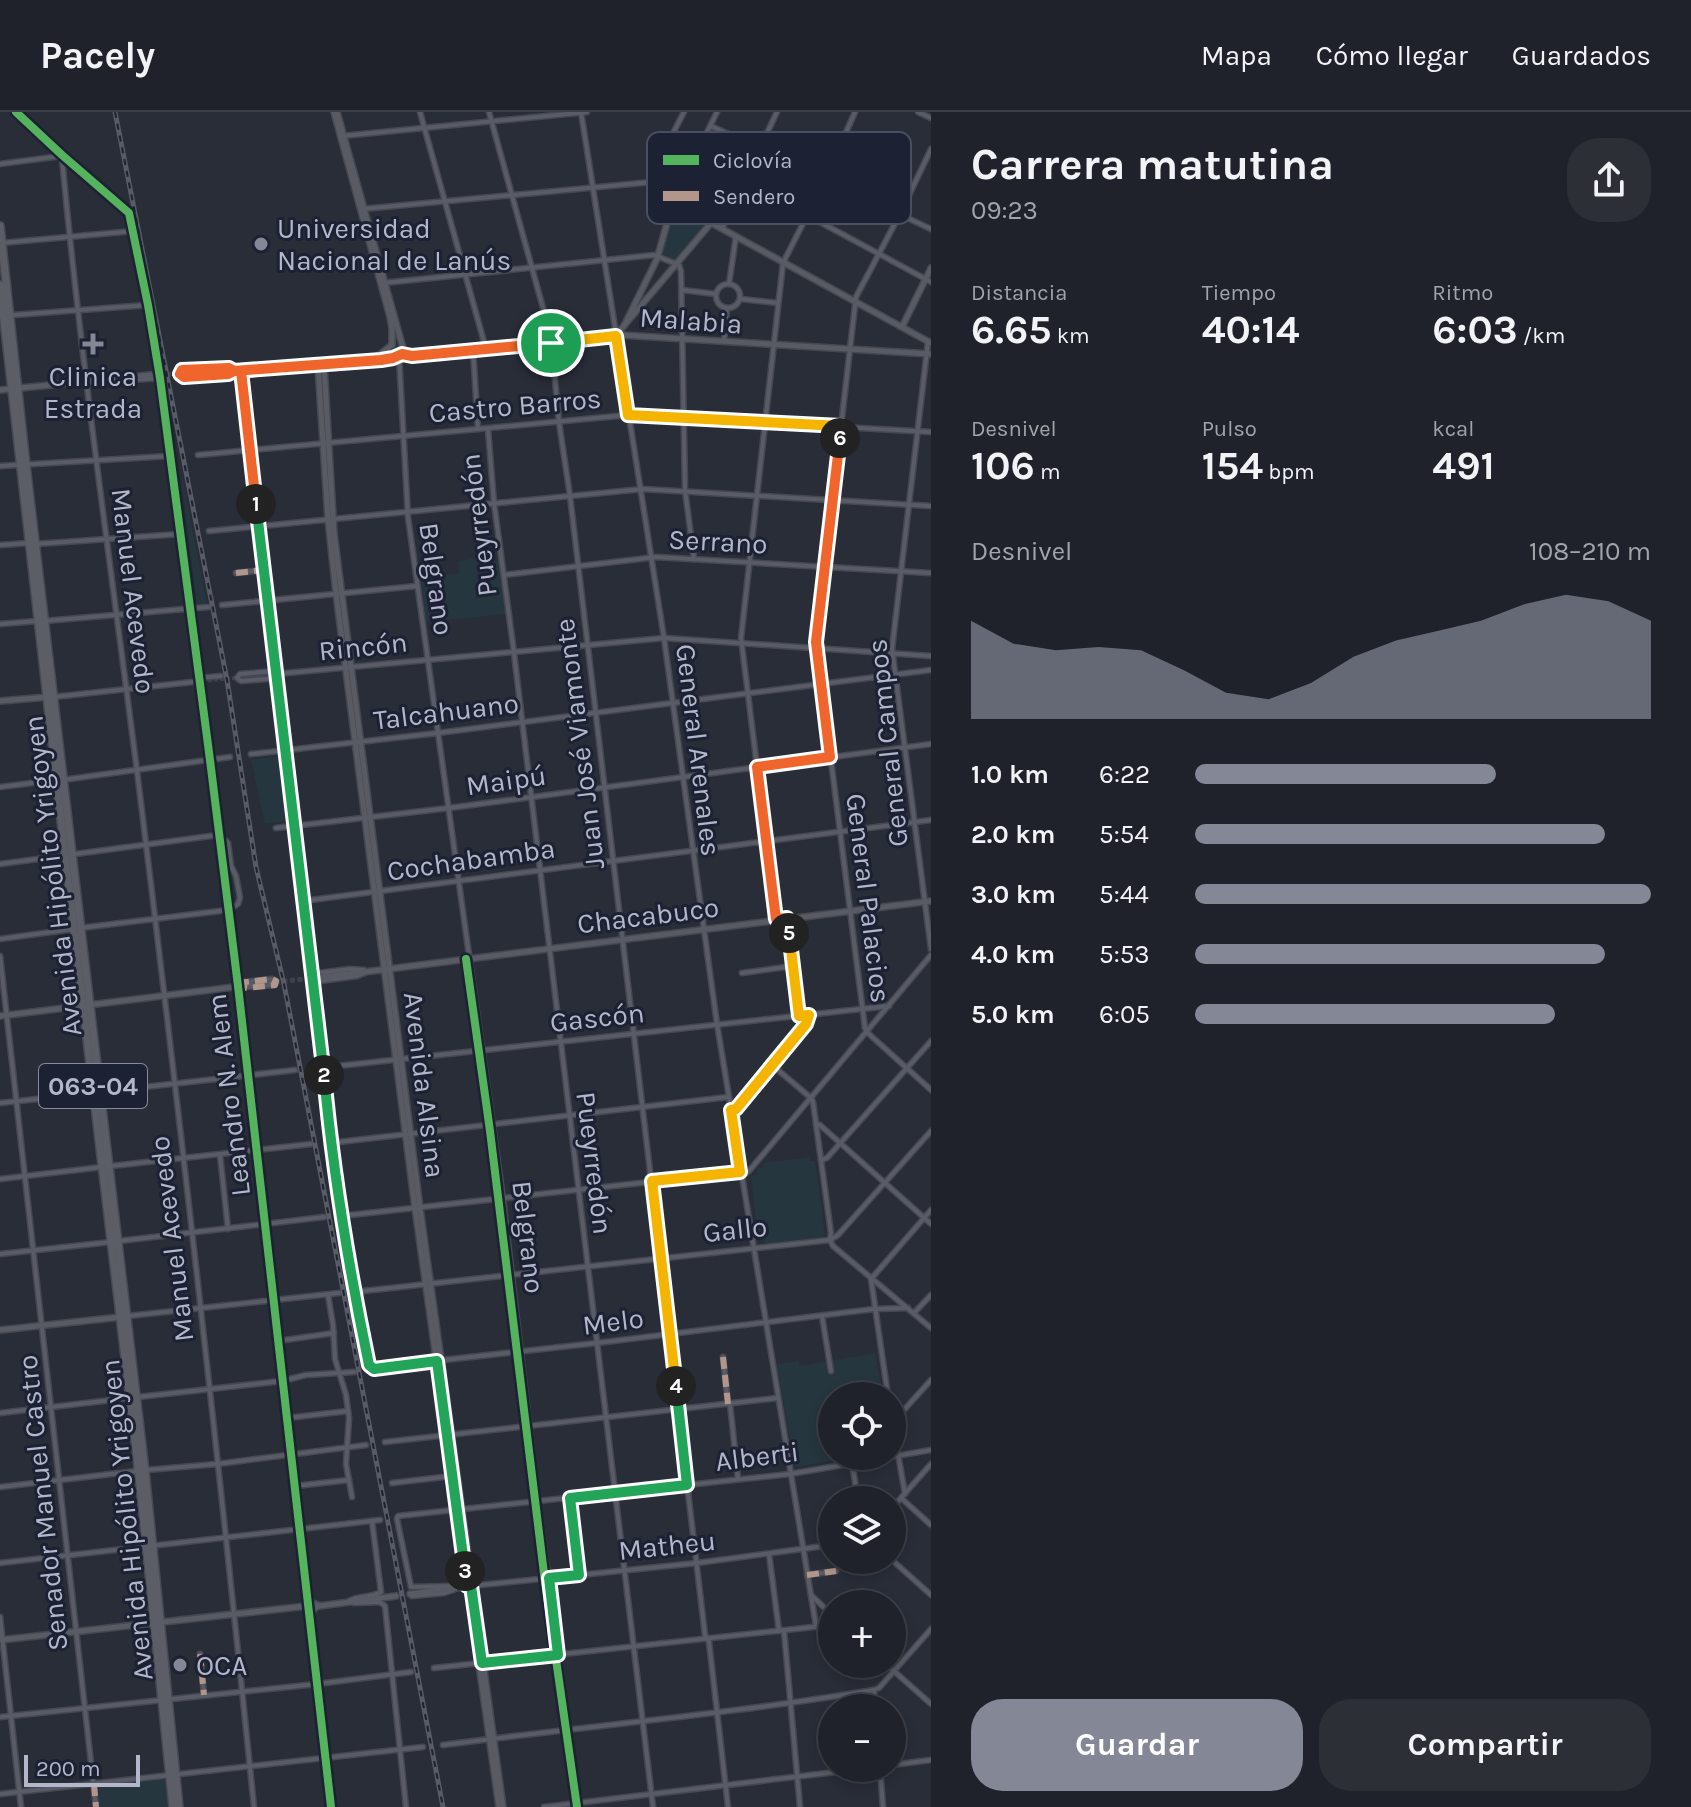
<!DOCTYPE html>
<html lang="es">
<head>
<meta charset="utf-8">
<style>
  :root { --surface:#1f222a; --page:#2c2f36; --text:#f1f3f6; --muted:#a1a4a8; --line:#3c3f47; --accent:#838796 }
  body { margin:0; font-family:Karla,sans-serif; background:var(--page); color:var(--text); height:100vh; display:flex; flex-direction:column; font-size:30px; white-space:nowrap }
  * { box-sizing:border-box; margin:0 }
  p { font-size:26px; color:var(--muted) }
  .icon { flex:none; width:44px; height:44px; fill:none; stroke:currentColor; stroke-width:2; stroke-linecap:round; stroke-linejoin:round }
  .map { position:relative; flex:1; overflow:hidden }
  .sheet { display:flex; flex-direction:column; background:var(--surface); width:760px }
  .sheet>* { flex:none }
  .fabs { position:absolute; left:818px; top:1270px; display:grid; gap:16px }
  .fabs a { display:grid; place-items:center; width:88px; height:88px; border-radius:50%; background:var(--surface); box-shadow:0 4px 12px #0003,0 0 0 2px var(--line); font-size:40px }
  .scale { position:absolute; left:24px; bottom:20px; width:116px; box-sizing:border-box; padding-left:8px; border:4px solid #b3b7c9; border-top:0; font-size:22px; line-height:28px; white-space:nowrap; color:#b3b7c9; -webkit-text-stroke:6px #1c2133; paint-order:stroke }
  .pin { position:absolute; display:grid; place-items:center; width:68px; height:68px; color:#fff; margin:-34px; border:4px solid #fff; border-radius:50%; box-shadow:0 2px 8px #0007 }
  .km { position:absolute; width:40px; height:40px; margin:-20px; border-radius:50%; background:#222; color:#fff; font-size:22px; line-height:40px; text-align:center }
  .round { display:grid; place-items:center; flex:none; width:84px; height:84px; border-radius:32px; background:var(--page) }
  .head { display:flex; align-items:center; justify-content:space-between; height:136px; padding:0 40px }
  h1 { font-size:44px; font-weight:700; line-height:60px }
  .metrics { display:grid; grid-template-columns:repeat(3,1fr); gap:12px; height:136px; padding:8px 40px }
  .metrics div { display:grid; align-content:center }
  .metrics b { font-size:40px; font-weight:700 }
  .metrics small { font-size:22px; font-weight:400 }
  .metrics p { font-size:22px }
  .chart { height:224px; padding:16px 40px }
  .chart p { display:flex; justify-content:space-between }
  .chart svg { width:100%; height:144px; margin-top:8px; fill:var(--accent); opacity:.7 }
  .button { display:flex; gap:16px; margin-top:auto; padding:16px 40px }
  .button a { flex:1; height:92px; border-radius:32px; background:var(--accent); color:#fff; font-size:32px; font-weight:700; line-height:92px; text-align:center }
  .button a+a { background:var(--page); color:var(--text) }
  ul { padding:0 40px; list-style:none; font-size:26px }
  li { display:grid; grid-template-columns:128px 96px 1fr; align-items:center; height:60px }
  li i { height:20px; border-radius:10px; background:var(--accent) }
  header { display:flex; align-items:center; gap:48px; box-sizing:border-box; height:112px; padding:0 40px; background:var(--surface); border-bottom:2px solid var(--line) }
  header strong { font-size:38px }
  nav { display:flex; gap:44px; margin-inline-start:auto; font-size:28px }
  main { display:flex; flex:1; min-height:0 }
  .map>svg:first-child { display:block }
  .park { fill:#26363e }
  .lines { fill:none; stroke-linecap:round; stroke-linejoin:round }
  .street-tunnel { stroke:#3e424e; stroke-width:4; stroke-dasharray:4 2; stroke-linecap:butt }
  .secondary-tunnel { stroke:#3e424e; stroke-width:5; stroke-dasharray:5 2.5; stroke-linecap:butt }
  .street-casing { stroke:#454851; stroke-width:7 }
  .secondary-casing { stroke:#454851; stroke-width:8 }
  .primary-casing { stroke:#474a55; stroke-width:10 }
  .street { stroke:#595c66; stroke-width:4 }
  .secondary { stroke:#585a64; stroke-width:5 }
  .primary { stroke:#5c5e67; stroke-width:7 }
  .rail-casing { stroke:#585a64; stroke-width:5 }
  .rail { stroke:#1c2133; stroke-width:2; stroke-dasharray:6; stroke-linecap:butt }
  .quiet { stroke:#b2968c; stroke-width:6; stroke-dasharray:12 6; stroke-linecap:butt }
  .cycleway-casing { stroke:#1c2133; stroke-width:13 }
  .cycleway { stroke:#56b35d; stroke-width:8 }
  .split-1-casing { stroke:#fff; stroke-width:16 }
  .split-2-casing { stroke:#fff; stroke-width:16 }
  .split-3-casing { stroke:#fff; stroke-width:16 }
  .split-4-casing { stroke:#fff; stroke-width:16 }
  .split-5-casing { stroke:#fff; stroke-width:16 }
  .split-6-casing { stroke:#fff; stroke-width:16 }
  .split-7-casing { stroke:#fff; stroke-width:16 }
  .split-1 { stroke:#f0652b; stroke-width:10 }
  .split-2 { stroke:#22a559; stroke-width:10 }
  .split-3 { stroke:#22a559; stroke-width:10 }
  .split-4 { stroke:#22a559; stroke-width:10 }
  .split-5 { stroke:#f5b400; stroke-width:10 }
  .split-6 { stroke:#f0652b; stroke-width:10 }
  .split-7 { stroke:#f5b400; stroke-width:10 }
  .poi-dot { fill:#838796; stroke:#1c2133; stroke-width:3 }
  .labels { text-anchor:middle; stroke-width:6; stroke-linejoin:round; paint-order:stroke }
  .shield { fill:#1c2133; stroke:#868a9c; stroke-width:2 }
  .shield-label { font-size:26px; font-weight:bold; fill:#b3b7c9 }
  .poi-label { font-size:28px; fill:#b3b7c9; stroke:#1c2133; text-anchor:start }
  .street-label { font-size:28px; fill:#b3b7c9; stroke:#1c2133 }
  .key { fill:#1c2133; stroke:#494e60; stroke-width:2 }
  .key-label { font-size:22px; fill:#b3b7c9 }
</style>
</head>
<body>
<header>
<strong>Pacely</strong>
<nav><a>Mapa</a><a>Cómo llegar</a><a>Guardados</a></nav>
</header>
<main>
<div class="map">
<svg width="931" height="1695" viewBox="0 0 931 1695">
  <rect width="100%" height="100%" fill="#292d38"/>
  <g class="park">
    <path d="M675,95L706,112L675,148L662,141Z"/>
    <path d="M180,354L207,492L197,493Z"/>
    <path d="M485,445L486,450L499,449L506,502L426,510L421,466L459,461L458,449Z"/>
    <path d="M280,644L288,709L265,712L251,648Z"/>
    <path d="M809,1045L810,1049H815L825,1123L823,1126L765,1132L762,1122H758L757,1119L751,1064L757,1062V1056L764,1055V1051Z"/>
    <path d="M875,1241L883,1284H832V1344H858L795,1355L777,1252L799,1249L800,1254Z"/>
    <path d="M167,1667L170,1695H99L97,1674Z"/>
  </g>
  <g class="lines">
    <path class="street-tunnel" d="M202,569L275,562"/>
    <g class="secondary-tunnel">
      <path d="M151,263L182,262"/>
      <path d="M275,870L316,866"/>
    </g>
    <g class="street-casing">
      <g id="street">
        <path d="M16,0L62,43L129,101L134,119C172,319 193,522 219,724C250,974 279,1224 305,1474"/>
        <path d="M420,0L486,237"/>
        <path d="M489,0L551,225L559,310L570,384L705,1523L709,1530L728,1695"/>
        <path d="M581,0L664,526L717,912L816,1514"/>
        <path d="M918,0L931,6"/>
        <path d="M711,14L931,117"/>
        <path d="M342,24L587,0"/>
        <path d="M671,25L684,0"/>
        <path d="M931,37L900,102L856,185L816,530L865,916L869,922L931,978"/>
        <path d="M696,43L931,170"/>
        <path d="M62,46C81,251 111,455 137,659C180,1004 219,1349 254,1695"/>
        <path d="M0,52L61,44"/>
        <path d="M673,90L717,0"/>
        <path d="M362,97L684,67"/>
        <path d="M722,116L777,0"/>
        <path d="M1,131L134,119"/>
        <path d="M383,171L654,143L679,153L681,159L685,378L694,447"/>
        <circle cx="728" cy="184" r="12"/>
        <path d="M729,172L736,124"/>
        <path d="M682,178L716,182"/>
        <path d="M741,187L778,191"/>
        <path d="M0,204L148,193"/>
        <path d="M724,229L727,196"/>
        <path d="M928,230L892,537L931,837"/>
        <path d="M473,238L478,317"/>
        <path d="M399,244L408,405L503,1087L538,1390L579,1695"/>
        <path d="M241,259L323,955L330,1031L345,1127L371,1256L597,1231L874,1197L908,1196"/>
        <path d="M180,262L183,258L229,256L234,259"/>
        <path d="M180,262L184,265L231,261"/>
        <path d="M99,270L160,266"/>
        <path d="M488,317L494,391L513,533L653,1695"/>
        <path d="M198,343L628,303L931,320"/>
        <path d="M0,354L169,344"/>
        <path d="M209,419L643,377L931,394"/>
        <path d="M35,432L180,422"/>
        <path d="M0,433L29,431"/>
        <path d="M236,461L264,458"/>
        <path d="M504,463L656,445L931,461"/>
        <path d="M222,493L417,474"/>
        <path d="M44,509L208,495"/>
        <path d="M0,512L37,509"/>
        <path d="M277,559L240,562L237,566L241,569L277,566"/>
        <path d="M276,562L664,526L931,544"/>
        <path d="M199,566L221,564"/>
        <path d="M53,585L202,569"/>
        <path d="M251,642L438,621L931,558"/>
        <path d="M62,668L230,645"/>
        <path d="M0,675L56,668"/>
        <path d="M276,716L449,696L931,632"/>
        <path d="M0,752L218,723"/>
        <path d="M303,789L931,708"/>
        <path d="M787,806L799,903"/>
        <path d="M776,807L741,526L783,151L825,68L855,0"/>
        <path d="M80,816L228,798L238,792L240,786L236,764L231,754L228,731L226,729L220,726"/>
        <path d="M0,827L73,817"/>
        <path d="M0,844L96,1695"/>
        <path d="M742,861L793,854"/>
        <path d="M311,862L350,857L364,858"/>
        <path d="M312,870L357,864L365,861"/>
        <path d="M237,871L272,867L276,869L275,873L244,875"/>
        <path d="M772,953L811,986"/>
        <path d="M310,957L889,894"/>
        <path d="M100,980L295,958"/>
        <path d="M811,986L813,990L831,1121L830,1128"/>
        <path d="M0,991L93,981"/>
        <path d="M731,998L736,997L806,912L809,903"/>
        <path d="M816,1012L820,1013L931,1112"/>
        <path d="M330,1031L728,985"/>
        <path d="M220,1043L228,1117"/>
        <path d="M821,1048L827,1046L931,929"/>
        <path d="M111,1054L311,1032"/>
        <path d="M741,1064L749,1059L931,843"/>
        <path d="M0,1067L102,1055"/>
        <path d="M341,1104L740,1060"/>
        <path d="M830,1128L833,1134L931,1216"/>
        <path d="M119,1129L324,1105"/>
        <path d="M0,1142L111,1130"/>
        <path d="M354,1180L830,1128L838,1123L931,1019"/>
        <path d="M328,1183L333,1213L335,1247L346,1283L349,1306L346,1352L352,1385"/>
        <path d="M914,1201L931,1183"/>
        <path d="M128,1204L339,1181"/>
        <path d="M822,1204L831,1259"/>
        <path d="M278,1229L334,1221"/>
        <path d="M723,1245L728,1292"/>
        <path d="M888,1284L871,1167L931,1098"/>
        <path d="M138,1285L282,1269L306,1263L354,1260"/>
        <path d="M730,1292L738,1367"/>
        <path d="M0,1301L129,1286"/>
        <path d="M287,1306L348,1299"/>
        <path d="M892,1307L905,1382"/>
        <path d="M893,1310L931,1268"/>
        <path d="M385,1330L777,1286"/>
        <path d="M852,1351L858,1388"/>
        <path d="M146,1358L217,1352L366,1333"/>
        <path d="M392,1371L452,1364"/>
        <path d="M295,1374L349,1368"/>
        <path d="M0,1375L137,1359"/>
        <path d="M570,1386L579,1463"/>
        <path d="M901,1386L931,1413"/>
        <path d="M892,1396L931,1352"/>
        <path d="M769,1442L779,1519"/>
        <path d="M892,1448L931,1483"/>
        <path d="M0,1451L380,1408"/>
        <path d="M807,1463L836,1459"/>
        <path d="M452,1474L411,1475L397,1407L398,1404L790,1362L931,1338"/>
        <path d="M471,1474L697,1451L832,1433"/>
        <path d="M306,1483L309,1506"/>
        <path d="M811,1483L832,1503"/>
        <path d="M412,1484L444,1481L453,1478"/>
        <path d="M349,1489C359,1483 372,1486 381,1480L372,1409"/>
        <path d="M354,1491L380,1490L385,1494L406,1695"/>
        <path d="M0,1505L21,1695"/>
        <path d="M310,1515L331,1695"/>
        <path d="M784,1519L800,1695"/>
        <path d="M200,1542L204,1583"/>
        <path d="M886,1552L931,1592"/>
        <path d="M434,1556L832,1513"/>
        <path d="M874,1578L875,1596"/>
        <path d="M0,1605L317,1572L411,1560"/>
        <path d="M443,1633C587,1614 731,1602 874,1578L879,1576L931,1517"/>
        <path d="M892,1653L931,1648"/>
        <path d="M880,1656L883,1695"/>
        <path d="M0,1682L423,1635"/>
        <path d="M544,1695L869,1656"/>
      </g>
    </g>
    <g class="secondary-casing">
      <g id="secondary">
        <path d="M334,0L390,205L392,217V233"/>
        <path d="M337,0L403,236L402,242"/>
        <path d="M624,214L657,147L673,90L931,231"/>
        <path d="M902,215L931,156"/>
        <path d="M616,223L711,111"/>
        <path d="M402,242L412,244L621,223L931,242"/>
        <path d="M374,247L392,233"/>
        <path d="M318,254L328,407L336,481L415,1096L499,1695"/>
        <path d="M324,254L334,421L420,1096L503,1695"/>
        <path d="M182,262L324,254L389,247L402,242"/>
        <path d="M0,278L151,263"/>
        <path d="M0,589L48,585"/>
        <path d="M316,866L931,789"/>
        <path d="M0,904L274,870"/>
        <path d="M0,1218L121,1205"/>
        <path d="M305,1473L310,1490L318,1493"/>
        <path d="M410,1482L470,1474"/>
        <path d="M310,1514C311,1505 310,1497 319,1494L396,1484"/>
        <path d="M0,1528L307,1494"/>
      </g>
    </g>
    <g class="primary-casing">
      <g id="primary">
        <path d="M0,114L26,353L145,1359L179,1695"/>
        <path d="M0,173L65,743L138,1354L173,1695"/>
      </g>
    </g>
    <use href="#street" class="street"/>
    <use href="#secondary" class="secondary"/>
    <use href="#primary" class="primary"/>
    <g class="rail-casing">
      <path id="rail" d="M115,0L227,568L256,755L284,872L443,1695"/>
    </g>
    <use href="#rail" class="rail"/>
    <g class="quiet">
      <path d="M236,461L264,458"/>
      <path d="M237,871L272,867L276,869L275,873L247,876L238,874"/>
      <path d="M723,1245L728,1292"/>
      <path d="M807,1463L836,1459"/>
      <path d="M200,1542L204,1583"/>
      <path d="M94,1672L96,1695"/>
    </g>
    <g class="cycleway-casing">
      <g id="cycleway">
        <path d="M16,0L62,43L129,101L148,193L160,266L210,648L238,874L331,1695"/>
        <path d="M466,847L490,1019L545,1470L577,1695"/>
      </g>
    </g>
    <use href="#cycleway" class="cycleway"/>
  </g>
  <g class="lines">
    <g class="split-1-casing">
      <path id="split-1" d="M256,392L241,259H234L229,256L182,258L180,262L184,265L228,262L234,259L381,248L393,246L402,242L412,244L551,231"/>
    </g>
    <g class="split-2-casing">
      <path id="split-2" d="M256,392L324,963"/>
    </g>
    <g class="split-3-casing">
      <path id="split-3" d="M324,963C333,1061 349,1157 369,1253L374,1257L437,1249L465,1459"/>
    </g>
    <g class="split-4-casing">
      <path id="split-4" d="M465,1459L467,1474H471L482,1551L558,1543L549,1466L579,1463L570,1386L687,1373L676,1274"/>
    </g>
    <g class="split-5-casing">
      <path id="split-5" d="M676,1274L652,1069L740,1060L731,998L736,997L806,912L809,903L799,904L789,821"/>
    </g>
    <g class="split-6-casing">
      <path id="split-6" d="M789,821L787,806L776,807L757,655L830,645L816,530L840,326"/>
    </g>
    <g class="split-7-casing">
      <path id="split-7" d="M551,231L616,224L628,303L841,314L840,326"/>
    </g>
    <use href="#split-1" class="split-1"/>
    <use href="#split-2" class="split-2"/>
    <use href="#split-3" class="split-3"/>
    <use href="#split-4" class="split-4"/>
    <use href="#split-5" class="split-5"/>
    <use href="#split-6" class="split-6"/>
    <use href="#split-7" class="split-7"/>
  </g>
  <g class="poi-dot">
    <circle cx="261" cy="132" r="8"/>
    <path d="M89 220h8v8h8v8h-8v8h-8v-8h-8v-8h8z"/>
    <circle cx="180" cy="1553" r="8"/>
  </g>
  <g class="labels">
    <rect class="shield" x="39" y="952" width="108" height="44" rx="6"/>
    <g class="shield-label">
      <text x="93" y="983">063-04</text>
    </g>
    <g class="poi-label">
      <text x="277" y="126">Universidad<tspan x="277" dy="32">Nacional de Lanús</tspan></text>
      <text x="93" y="274" text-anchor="middle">Clinica<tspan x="93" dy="32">Estrada</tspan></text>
      <text x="196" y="1563">OCA</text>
    </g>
    <g class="street-label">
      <text transform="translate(691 208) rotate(4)" y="10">Malabia</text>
      <text transform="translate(515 293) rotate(-5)" y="10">Castro Barros</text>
      <text transform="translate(478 413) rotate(-97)" y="10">Pueyrredón</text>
      <text transform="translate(718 429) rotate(3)" y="10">Serrano</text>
      <text transform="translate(437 467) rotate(82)" y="10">Belgrano</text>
      <text transform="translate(134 479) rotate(83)" y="10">Manuel Acevedo</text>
      <text transform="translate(363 534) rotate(-6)" y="10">Rincón</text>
      <text transform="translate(446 599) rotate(-7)" y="10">Talcahuano</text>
      <text transform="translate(887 631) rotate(-96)" y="10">General Campos</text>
      <text transform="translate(579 632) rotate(-97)" y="10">Juan José Viamonte</text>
      <text transform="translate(699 638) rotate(83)" y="10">General Arenales</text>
      <text transform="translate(506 668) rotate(-8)" y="10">Maipú</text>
      <text transform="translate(471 747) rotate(-8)" y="10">Cochabamba</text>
      <text transform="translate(52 764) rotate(-97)" y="10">Avenida Hipólito Yrigoyen</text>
      <text transform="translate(869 786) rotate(83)" y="10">General Palacios</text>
      <text transform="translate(648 803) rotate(-7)" y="10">Chacabuco</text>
      <text transform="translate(597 905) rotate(-6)" y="10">Gascón</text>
      <text transform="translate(425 973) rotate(83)" y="10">Avenida Alsina</text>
      <text transform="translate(228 983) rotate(-97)" y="10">Leandro N. Alem</text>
      <text transform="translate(595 1051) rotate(83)" y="10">Pueyrredón</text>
      <text transform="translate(735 1117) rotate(-6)" y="10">Gallo</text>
      <text transform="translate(529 1125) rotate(83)" y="10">Belgrano</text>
      <text transform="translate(171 1127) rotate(-97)" y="10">Manuel Acevedo</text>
      <text transform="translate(613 1209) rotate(-7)" y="10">Melo</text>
      <text transform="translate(757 1344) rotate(-7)" y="10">Alberti</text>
      <text transform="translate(42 1391) rotate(-96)" y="10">Senador Manuel Castro</text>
      <text transform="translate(126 1408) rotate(-96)" y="10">Avenida Hipólito Yrigoyen</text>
      <text transform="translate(667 1433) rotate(-6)" y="10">Matheu</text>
    </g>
  </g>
  <rect x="647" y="20" width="264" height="92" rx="12" class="key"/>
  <rect x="663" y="43" width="36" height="10" fill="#56b35d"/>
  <rect x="663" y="79" width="36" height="10" fill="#b2968c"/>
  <g class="key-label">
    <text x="713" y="56">Ciclovía</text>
    <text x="713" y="92">Sendero</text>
  </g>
</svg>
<div class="fabs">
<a><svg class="icon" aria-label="locate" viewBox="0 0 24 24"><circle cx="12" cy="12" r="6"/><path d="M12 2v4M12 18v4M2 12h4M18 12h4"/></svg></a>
<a><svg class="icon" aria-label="layers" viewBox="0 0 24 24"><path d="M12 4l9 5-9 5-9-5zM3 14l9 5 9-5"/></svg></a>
<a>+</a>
<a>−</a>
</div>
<div class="scale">200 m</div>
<div class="pin" style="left:551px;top:231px;background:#1e9e55"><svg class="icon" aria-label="arrive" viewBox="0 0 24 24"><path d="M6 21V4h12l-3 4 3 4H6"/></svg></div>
<b class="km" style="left:256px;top:392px">1</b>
<b class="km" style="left:324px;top:963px">2</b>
<b class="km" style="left:465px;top:1459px">3</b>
<b class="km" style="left:676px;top:1274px">4</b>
<b class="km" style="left:789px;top:821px">5</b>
<b class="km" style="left:840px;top:326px">6</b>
</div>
<section class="sheet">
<div class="head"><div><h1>Carrera matutina</h1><p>09:23</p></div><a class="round"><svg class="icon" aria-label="share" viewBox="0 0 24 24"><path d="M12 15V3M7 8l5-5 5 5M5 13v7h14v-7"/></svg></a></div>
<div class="metrics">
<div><p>Distancia</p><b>6.65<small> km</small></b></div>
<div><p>Tiempo</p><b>40:14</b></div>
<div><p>Ritmo</p><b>6:03<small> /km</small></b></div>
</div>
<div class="metrics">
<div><p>Desnivel</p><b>106<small> m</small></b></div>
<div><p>Pulso</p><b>154<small> bpm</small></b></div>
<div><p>kcal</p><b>491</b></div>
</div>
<div class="chart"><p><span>Desnivel</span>108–210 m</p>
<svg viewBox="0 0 160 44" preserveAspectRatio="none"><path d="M0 44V14L10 21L20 23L30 22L40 23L50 29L60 36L70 38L80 33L90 25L100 20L110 17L120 14L130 9L140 6L150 8L160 14V44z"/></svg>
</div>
<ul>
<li><b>1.0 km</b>6:22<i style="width:66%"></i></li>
<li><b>2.0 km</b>5:54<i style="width:90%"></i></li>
<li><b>3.0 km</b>5:44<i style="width:100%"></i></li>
<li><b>4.0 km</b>5:53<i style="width:90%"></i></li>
<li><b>5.0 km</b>6:05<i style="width:79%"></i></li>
</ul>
<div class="button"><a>Guardar</a><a>Compartir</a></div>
</section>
</main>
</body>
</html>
